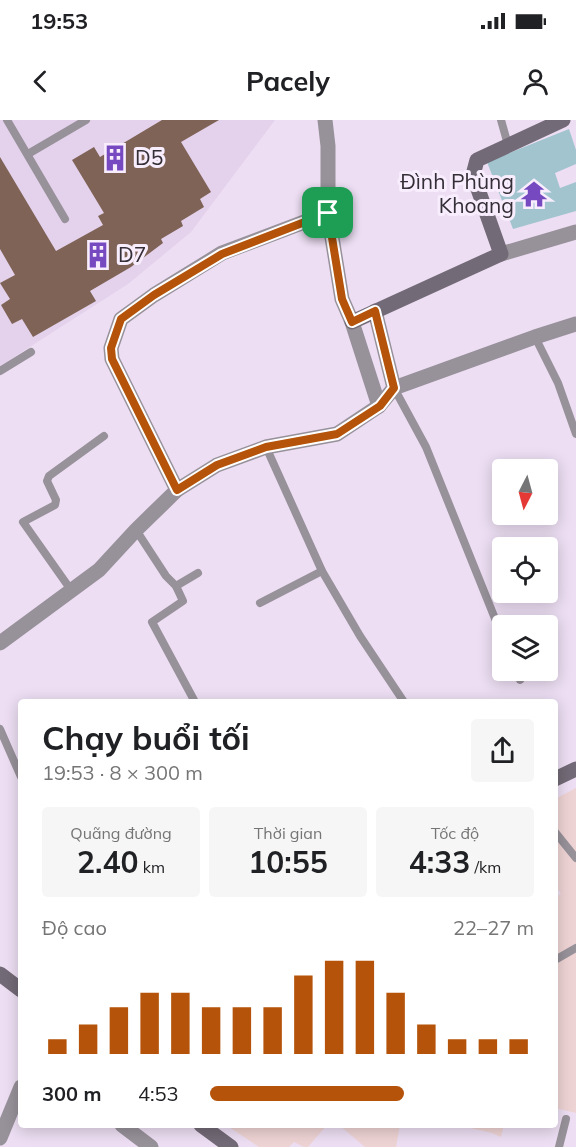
<!DOCTYPE html>
<html lang="vi">
<head>
<meta charset="utf-8">
<style>
  :root { --surface:#fff; --page:#f6f6f6; --text:#202124; --muted:#757577; --accent:#b45309 }
  body { margin:0; font-family:Mulish,sans-serif; background:var(--page); color:var(--text); height:100vh; display:flex; flex-direction:column; font-size:22px; white-space:nowrap }
  * { box-sizing:border-box; margin:0 }
  p { font-size:20px; color:var(--muted) }
  .icon { flex:none; width:33px; height:33px; fill:none; stroke:currentColor; stroke-width:2; stroke-linecap:round; stroke-linejoin:round }
  .map { position:relative; flex:1; overflow:hidden }
  .panel { position:absolute; left:18px; top:579px; width:540px; height:429px; display:flex; flex-direction:column; background:var(--surface); border-radius:6px; box-shadow:0 3px 15px #0003 }
  .panel>* { flex:none }
  .needle { width:39px; rotate:186deg }
  .fabs { position:absolute; left:492px; top:339px; display:grid; gap:12px }
  .fabs a { display:grid; place-items:center; width:66px; height:66px; border-radius:6px; background:var(--surface); box-shadow:0 3px 15px #0003; font-size:30px }
  .pin { position:absolute; display:grid; place-items:center; width:51px; height:51px; color:#fff; margin:-26px; border-radius:12px; box-shadow:0 3px 9px #0006 }
  .round { display:grid; place-items:center; flex:none; width:63px; height:63px; border-radius:6px; background:var(--page) }
  .overview { display:flex; align-items:center; justify-content:space-between; height:102px; padding:0 24px }
  h1 { font-size:33px; font-weight:700; line-height:45px }
  .stats { display:grid; grid-template-columns:repeat(3,1fr); gap:9px; height:102px; padding:6px 24px }
  .stats div { display:grid; align-content:center; border-radius:6px; background:var(--page); text-align:center }
  .stats b { font-size:30px; font-weight:700 }
  .stats small { font-size:16px; font-weight:400 }
  .stats p { font-size:16px }
  .chart { height:168px; padding:12px 24px }
  .chart p { display:flex; justify-content:space-between }
  .chart svg { width:100%; height:108px; margin-top:6px; stroke:var(--accent); stroke-width:6 }
  ul { padding:0 24px; list-style:none; font-size:20px }
  li { display:grid; grid-template-columns:96px 72px 1fr; align-items:center; height:45px }
  li i { height:15px; border-radius:8px; background:var(--accent) }
  .status { display:flex; justify-content:space-between; align-items:center; height:42px; padding:0 30px; background:var(--surface); direction:ltr }
  .status svg { height:16px; fill:currentColor }
  header { display:flex; justify-content:space-between; align-items:center; height:78px; padding:0 24px; background:var(--surface); font-size:27px; font-weight:700 }
  .map>svg:first-child { display:block }
  .commercial { fill:#eed3d4 }
  .built { fill:#e4d1eb }
  .water { fill:#a1c4cf }
  .building { fill:#7e6356 }
  .lines { fill:none; stroke-linecap:round; stroke-linejoin:round }
  .lane { stroke:#97919a; stroke-width:8 }
  .street { stroke:#97919a; stroke-width:15 }
  .secondary { stroke:#726a76; stroke-width:15 }
  .route-casing { stroke:#fff; stroke-width:12 }
  .route { stroke:#b45309; stroke-width:8 }
  .labels { text-anchor:middle; stroke-width:6; stroke-linejoin:round; paint-order:stroke }
  .poi-label { font-size:21px; fill:#342e36; stroke:#f8edfd; text-anchor:start }
</style>
</head>
<body>
<div class="status"><b>19:53</b><svg viewBox="0 0 49 12"><path d="M0 12V9h3v3zM5 12V6h3v6zM10 12V3h3v9zM15 12V0h3v12zM26 1h20v11H26zM47 4h2v5h-2z"/></svg></div>
<header><svg class="icon" aria-label="back" viewBox="0 0 24 24"><path d="M15 5l-7 7 7 7"/></svg>Pacely<svg class="icon" aria-label="person" viewBox="0 0 24 24"><circle cx="12" cy="8" r="4"/><path d="M4 21q1-7 8-7t8 7"/></svg></header>
<div class="map">
<svg width="576" height="1027" viewBox="0 0 576 1027">
  <rect width="100%" height="100%" fill="#eddef3"/>
  <g class="commercial">
    <path d="M576,668V993L555,988V777L561,774L555,764V679Z"/>
    <path d="M226,1005H327L308,1027H304L294,1022L289,1027H259Z"/>
    <path d="M339,1005H400L396,1027H365Z"/>
    <path d="M457,1005H504L501,1017L492,1013Z"/>
  </g>
  <path class="built" d="M0,0H275L191,112L128,164L0,246Z"/>
  <path class="water" d="M569,9L576,30V44L555,53L560,68L576,62V91L513,109L487,42Z"/>
  <path class="building" d="M162,0H219L181,22L211,72L200,79L204,87L181,101L183,106L161,119L163,123L131,147L90,171L96,181L33,217L22,199L12,204L1,185L10,179L0,163L15,155L0,129V37L56,131L103,105L98,96L104,93L72,40L94,27L100,37Z"/>
  <g class="lines">
    <g class="lane">
      <path d="M7,0L65,99"/>
      <path d="M501,0L508,25"/>
      <path d="M28,34L86,0"/>
      <path d="M535,217L558,263L576,314"/>
      <path d="M0,251L31,232"/>
      <path d="M394,268L426,327L502,516"/>
      <path d="M266,327L322,451L360,516L404,582"/>
      <path d="M136,410L166,456L176,466L183,481L152,502L195,582"/>
      <path d="M176,466L198,453"/>
      <path d="M71,470L23,402L55,385L56,380L47,361L49,356L104,316"/>
      <path d="M260,483L322,451"/>
      <path d="M517,550L520,560"/>
      <path d="M0,609L21,657"/>
      <path d="M555,712L576,738"/>
      <path d="M555,840L576,828"/>
      <path d="M559,1027L566,999"/>
    </g>
    <g class="street">
      <path d="M325,0L328,26V93L342,179L352,202L379,286"/>
      <path d="M501,134L576,112"/>
      <path d="M375,191L394,268"/>
      <path d="M177,370L112,239L111,228L121,199L154,175L222,133L328,93"/>
      <path d="M0,523L99,450L136,410L177,370L217,345L266,327L337,314L379,286L394,268L535,217L576,204"/>
      <path d="M122,1005L151,1027"/>
      <path d="M0,1018L21,967"/>
    </g>
    <g class="secondary">
      <path d="M352,202L501,134L473,55L477,40L563,0"/>
      <path d="M555,659L576,649"/>
      <path d="M0,854L21,870"/>
      <path d="M201,1005L231,1027"/>
    </g>
  </g>
  <g class="lines">
    <g class="route-casing">
      <path id="route" d="M328,93L342,179L352,202L375,191L394,268L380,286L337,314L266,327L217,345L177,370L112,239L111,228L121,199L154,175L222,134Z"/>
    </g>
    <use href="#route" class="route"/>
  </g>
  <defs>
    <g id="building-bare" transform="scale(2.07)"><path d="M-4-6H4V6H1V3H-1V6H-4ZM-2.5-4.3h1.7v1.8h-1.7ZM.8-4.3h1.7v1.8H.8ZM-2.5-1h1.7V.8h-1.7ZM.8-1h1.7V.8H.8Z" fill="#7649c1" stroke="#f8edfd" stroke-width="2.5" paint-order="stroke"/></g>
    <g id="temple-bare" transform="scale(2.07)"><path d="M0-6L5-2H3V0L6.5 2.5H4V6H1.5V3h-3V6H-4V2.5H-6.5L-3 0V-2H-5Z" fill="#7649c1" stroke="#f8edfd" stroke-width="2.5" paint-order="stroke"/></g>
  </defs>
  <g fill-rule="evenodd">
    <use href="#building-bare" x="115" y="38"/>
    <use href="#temple-bare" x="534" y="74"/>
    <use href="#building-bare" x="98" y="135"/>
  </g>
  <g class="labels">
    <g class="poi-label">
      <text x="135" y="45">D5</text>
      <text x="514" y="69" text-anchor="end">Đình Phùng<tspan x="514" dy="24">Khoang</tspan></text>
      <text x="118" y="142">D7</text>
    </g>
  </g>
</svg>
<div class="fabs">
<a><svg class="needle" viewBox="-14 -14 28 28"><path d="M0-13l5 13h-10z" fill="#e53935"/><path d="M0 13l5-13h-10z" fill="#757577"/></svg></a>
<a><svg class="icon" aria-label="locate" viewBox="0 0 24 24"><circle cx="12" cy="12" r="6"/><path d="M12 2v4M12 18v4M2 12h4M18 12h4"/></svg></a>
<a><svg class="icon" aria-label="layers" viewBox="0 0 24 24"><path d="M12 4l9 5-9 5-9-5zM3 14l9 5 9-5"/></svg></a>
</div>
<div class="pin" style="left:328px;top:93px;background:#1e9e55"><svg class="icon" aria-label="arrive" viewBox="0 0 24 24"><path d="M6 21V4h12l-3 4 3 4H6"/></svg></div>
<section class="panel">
<div class="overview"><div><h1>Chạy buổi tối</h1><p>19:53 · 8 × 300 m</p></div><a class="round"><svg class="icon" aria-label="share" viewBox="0 0 24 24"><path d="M12 15V3M7 8l5-5 5 5M5 13v7h14v-7"/></svg></a></div>
<div class="stats">
<div><p>Quãng đường</p><b>2.40<small> km</small></b></div>
<div><p>Thời gian</p><b>10:55</b></div>
<div><p>Tốc độ</p><b>4:33<small> /km</small></b></div>
</div>
<div class="chart"><p><span>Độ cao</span>22–27 m</p>
<svg viewBox="0 0 160 44" preserveAspectRatio="none"><path d="M5 44V38M15 44V32M25 44V25M35 44V19M45 44V19M55 44V25M65 44V25M75 44V25M85 44V12M95 44V6M105 44V6M115 44V19M125 44V32M135 44V38M145 44V38M155 44V38"/></svg>
</div>
<ul>
<li><b>300 m</b>4:53<i style="width:60%"></i></li>
</ul>
</section>
</div>
</body>
</html>
